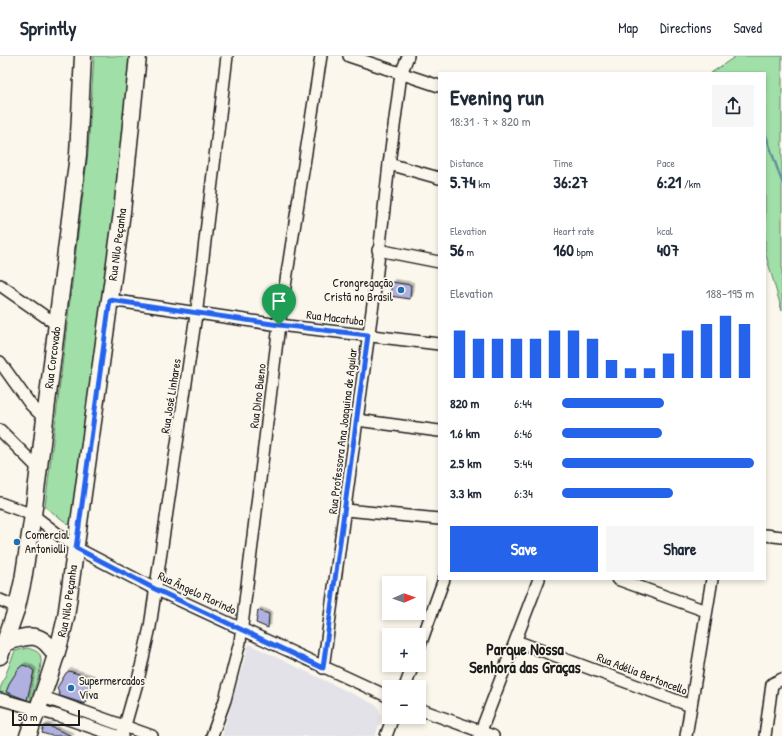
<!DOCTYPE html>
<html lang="en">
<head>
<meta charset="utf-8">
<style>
  :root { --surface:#fff; --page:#f6f6f7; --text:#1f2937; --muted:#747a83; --line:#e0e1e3; --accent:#2563eb }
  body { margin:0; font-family:"Patrick Hand",sans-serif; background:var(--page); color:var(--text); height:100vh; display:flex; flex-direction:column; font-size:15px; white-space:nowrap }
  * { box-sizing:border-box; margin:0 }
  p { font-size:13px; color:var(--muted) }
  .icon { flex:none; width:22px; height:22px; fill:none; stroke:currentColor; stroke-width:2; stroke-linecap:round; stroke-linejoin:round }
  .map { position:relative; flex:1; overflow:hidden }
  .panel { position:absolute; left:438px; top:16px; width:328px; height:508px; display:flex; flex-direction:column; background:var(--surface); border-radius:0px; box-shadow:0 2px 6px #0003 }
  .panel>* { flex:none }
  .needle { width:26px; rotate:88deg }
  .controls { position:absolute; left:382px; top:520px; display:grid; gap:8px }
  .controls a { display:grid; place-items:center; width:44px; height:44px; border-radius:0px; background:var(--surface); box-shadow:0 2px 6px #0003; font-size:20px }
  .scale { position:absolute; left:12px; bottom:10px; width:68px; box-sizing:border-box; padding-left:4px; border:2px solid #1c1c1c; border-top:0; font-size:11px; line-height:14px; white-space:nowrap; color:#1c1c1c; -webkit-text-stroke:3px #fbf7ec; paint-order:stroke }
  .pin { position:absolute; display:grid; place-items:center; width:34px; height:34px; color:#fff; margin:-41px -17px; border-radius:50% 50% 50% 0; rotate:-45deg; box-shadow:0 0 4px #0007 }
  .pin .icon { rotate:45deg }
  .round { display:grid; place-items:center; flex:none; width:42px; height:42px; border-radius:0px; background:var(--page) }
  .summary { display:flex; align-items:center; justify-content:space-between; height:68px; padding:0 12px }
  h1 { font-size:22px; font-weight:700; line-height:30px }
  .metrics { display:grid; grid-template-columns:repeat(3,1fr); gap:6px; height:68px; padding:4px 12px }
  .metrics div { display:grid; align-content:center }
  .metrics b { font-size:17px; font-weight:700 }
  .metrics small { font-size:11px; font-weight:400 }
  .metrics p { font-size:11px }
  .chart { height:112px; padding:8px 12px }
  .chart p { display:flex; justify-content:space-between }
  .chart svg { width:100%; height:72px; margin-top:4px; stroke:var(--accent); stroke-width:6 }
  .button { display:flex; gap:8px; margin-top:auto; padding:8px 12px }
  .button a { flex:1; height:46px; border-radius:0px; background:var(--accent); color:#fff; font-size:16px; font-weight:700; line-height:46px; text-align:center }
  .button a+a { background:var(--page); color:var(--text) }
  ul { padding:0 12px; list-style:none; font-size:13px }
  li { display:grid; grid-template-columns:64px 48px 1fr; align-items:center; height:30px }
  li i { height:10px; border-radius:5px; background:var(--accent) }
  header { display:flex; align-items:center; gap:24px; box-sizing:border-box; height:56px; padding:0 20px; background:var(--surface); border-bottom:1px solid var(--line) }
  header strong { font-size:19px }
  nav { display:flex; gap:22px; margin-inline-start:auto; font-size:14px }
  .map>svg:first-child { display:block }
  .built { fill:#e4e2e9 }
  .green { fill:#a0e0a8; stroke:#5e7e62 }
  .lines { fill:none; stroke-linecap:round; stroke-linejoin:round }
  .stream { stroke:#619296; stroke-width:2.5 }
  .building { fill:#b0b0e1; stroke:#1c1c1c; filter:url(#shadow) }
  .street-casing { stroke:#1c1c1c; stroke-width:14 }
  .secondary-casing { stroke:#1c1c1c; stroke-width:19 }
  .street { stroke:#fbf7ec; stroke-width:11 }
  .secondary { stroke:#fbf7ec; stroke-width:16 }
  .route-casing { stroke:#fff; stroke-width:8 }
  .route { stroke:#2563eb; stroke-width:5 }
  .poi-dot { fill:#1f6fb2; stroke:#fbf7ec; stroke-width:1.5 }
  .labels { text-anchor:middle; stroke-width:3.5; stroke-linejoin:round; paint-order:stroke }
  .street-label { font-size:12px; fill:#1c1c1c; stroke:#fbf7ec }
  .poi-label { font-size:12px; fill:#1c1c1c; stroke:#fbf7ec; text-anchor:start }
  .district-label { font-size:16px; font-weight:bold; fill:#1c1c1c; stroke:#fbf7ec }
</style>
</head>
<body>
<header>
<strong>Sprintly</strong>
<nav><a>Map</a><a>Directions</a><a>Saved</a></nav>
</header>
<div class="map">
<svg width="782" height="680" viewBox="0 0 782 680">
  <defs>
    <filter id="shadow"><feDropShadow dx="2.5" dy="-2.5" stdDeviation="0" flood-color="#0004"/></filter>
  </defs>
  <rect width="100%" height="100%" fill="#fbf7ec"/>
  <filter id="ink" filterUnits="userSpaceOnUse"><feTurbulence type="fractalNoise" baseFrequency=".025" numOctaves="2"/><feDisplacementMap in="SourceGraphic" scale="8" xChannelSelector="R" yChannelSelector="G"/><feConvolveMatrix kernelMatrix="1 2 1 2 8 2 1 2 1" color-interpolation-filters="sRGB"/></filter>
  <g filter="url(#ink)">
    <path class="built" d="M249,588L378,650L381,660L380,667L375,680H222Z"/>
    <g class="green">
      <path d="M94,0H132L123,96L71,470L45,451L88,96Z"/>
      <path d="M736,0H782V255L765,196V17H711Z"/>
      <path d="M27,592C31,593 38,595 40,599C45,609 31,640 28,651L0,640V633L15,595Z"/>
    </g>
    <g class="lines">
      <path class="stream" d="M765,77L782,126"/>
    </g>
    <g class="building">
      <path d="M392,226L411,229L410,243L390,240Z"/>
      <path d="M258,554L269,558L268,572L256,567Z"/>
      <path d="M23,609L29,611L34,615L27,644L6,636L10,626L19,612Z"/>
      <path d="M69,615L92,622L85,648L60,640L57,632L66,617Z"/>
      <path d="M44,670H49L72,680H52L42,677Z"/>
    </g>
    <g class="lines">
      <g class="street-casing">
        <g id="street">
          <path d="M349,0L439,30"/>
          <path d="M389,108L439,122"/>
          <path d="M378,194L439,206"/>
          <path d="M0,229L56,268"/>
          <path d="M110,244L279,269L439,288"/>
          <path d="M0,306L30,348L45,363"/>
          <path d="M357,364L439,375"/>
          <path d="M0,374L39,413"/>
          <path d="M0,447L33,459L76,492L155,533L389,641"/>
          <path d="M346,454L439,463"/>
          <path d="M765,479L782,481"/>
          <path d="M617,523L706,555"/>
          <path d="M0,544L17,551"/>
          <path d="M516,585L691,650"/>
          <path d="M419,592L444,523"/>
          <path d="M323,612L375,233L389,108L401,18L408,0"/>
          <path d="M405,631L413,609"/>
          <path d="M43,641L152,680"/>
          <path d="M0,643L59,660L117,680"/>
          <path d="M419,653L493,680"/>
          <path d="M122,680L139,620L150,571L197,252L227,0"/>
          <path d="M212,680L225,644L240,586L279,269L321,0"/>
          <path d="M386,680L393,661"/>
          <path d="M479,680L539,523"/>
          <path d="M686,680L712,523"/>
          <path d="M765,680L772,628L782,623"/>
        </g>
      </g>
      <g class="secondary-casing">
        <g id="secondary">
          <path d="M4,587C29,579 41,574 56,600"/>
          <path id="s1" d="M0,600L17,551L23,524L33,459L78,99L83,0"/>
          <path id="s2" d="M28,680C42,641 57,602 66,561L122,156L138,0"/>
        </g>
      </g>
      <use href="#street" class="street"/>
      <use href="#secondary" class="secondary"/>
    </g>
  </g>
  <g class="lines" filter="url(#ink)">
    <g class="route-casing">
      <path id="route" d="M110,244L279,269L368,279L323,612L155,533L76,492Z"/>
    </g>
    <use href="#route" class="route"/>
  </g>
  <g class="poi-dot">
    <circle cx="401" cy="234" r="4"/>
    <circle cx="17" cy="486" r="4"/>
    <circle cx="71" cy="632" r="4"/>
  </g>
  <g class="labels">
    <g class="street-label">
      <text dy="4" stroke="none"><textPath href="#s2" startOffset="501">Rua Nilo Peçanha</textPath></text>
      <text transform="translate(335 262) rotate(7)" y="4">Rua Macatuba</text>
      <text dy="4" stroke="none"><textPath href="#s1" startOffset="304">Rua Corcovado</textPath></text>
      <text transform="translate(171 340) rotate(-81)" y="4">Rua José Linhares</text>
      <text transform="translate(258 340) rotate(-83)" y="4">Rua Dino Bueno</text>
      <text transform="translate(343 375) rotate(-83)" y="4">Rua Professora Ana Joaquina de Aguiar</text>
      <text transform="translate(197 537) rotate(25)" y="4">Rua Ângelo Florindo</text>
      <text dy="4" stroke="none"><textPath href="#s2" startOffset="141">Rua Nilo Peçanha</textPath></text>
      <text transform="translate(642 618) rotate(21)" y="4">Rua Adélia Bertoncello</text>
    </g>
    <g class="poi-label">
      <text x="393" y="231" text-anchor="end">Crongregação<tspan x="393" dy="14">Cristã no Brasil</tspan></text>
      <text x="25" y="483">Comercial<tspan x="25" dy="14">Antoniolli</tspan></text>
      <text x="79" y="629">Supermercados<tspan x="79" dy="14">Viva</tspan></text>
    </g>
    <g class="district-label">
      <text x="525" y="599">Parque Nossa<tspan x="525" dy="18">Senhora das Graças</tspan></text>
    </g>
  </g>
</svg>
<div class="controls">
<a><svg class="needle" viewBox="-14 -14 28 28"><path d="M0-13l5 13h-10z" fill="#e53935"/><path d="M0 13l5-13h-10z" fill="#747a83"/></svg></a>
<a>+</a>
<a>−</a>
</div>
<div class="scale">50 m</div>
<div class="pin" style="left:279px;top:269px;background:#1e9e55"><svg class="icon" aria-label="arrive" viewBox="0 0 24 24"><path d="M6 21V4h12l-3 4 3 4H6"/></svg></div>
<section class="panel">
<div class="summary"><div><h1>Evening run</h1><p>18:31 · 7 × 820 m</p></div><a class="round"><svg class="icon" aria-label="share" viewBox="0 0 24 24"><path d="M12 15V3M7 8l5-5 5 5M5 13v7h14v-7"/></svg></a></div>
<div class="metrics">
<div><p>Distance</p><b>5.74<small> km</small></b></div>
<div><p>Time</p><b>36:27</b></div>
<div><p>Pace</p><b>6:21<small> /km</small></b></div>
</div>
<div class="metrics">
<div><p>Elevation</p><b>56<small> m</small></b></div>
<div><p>Heart rate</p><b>160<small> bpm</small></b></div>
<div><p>kcal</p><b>407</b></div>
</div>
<div class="chart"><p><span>Elevation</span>188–195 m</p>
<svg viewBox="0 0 160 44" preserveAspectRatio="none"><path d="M5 44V15M15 44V20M25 44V20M35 44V20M45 44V20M55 44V15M65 44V15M75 44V20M85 44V33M95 44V38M105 44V38M115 44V29M125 44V15M135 44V11M145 44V6M155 44V11"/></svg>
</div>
<ul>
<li><b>820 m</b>6:44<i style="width:53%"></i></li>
<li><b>1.6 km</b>6:46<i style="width:52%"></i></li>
<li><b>2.5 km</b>5:44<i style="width:100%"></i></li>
<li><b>3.3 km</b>6:34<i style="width:58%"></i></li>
</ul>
<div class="button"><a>Save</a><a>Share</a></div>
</section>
</div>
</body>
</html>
